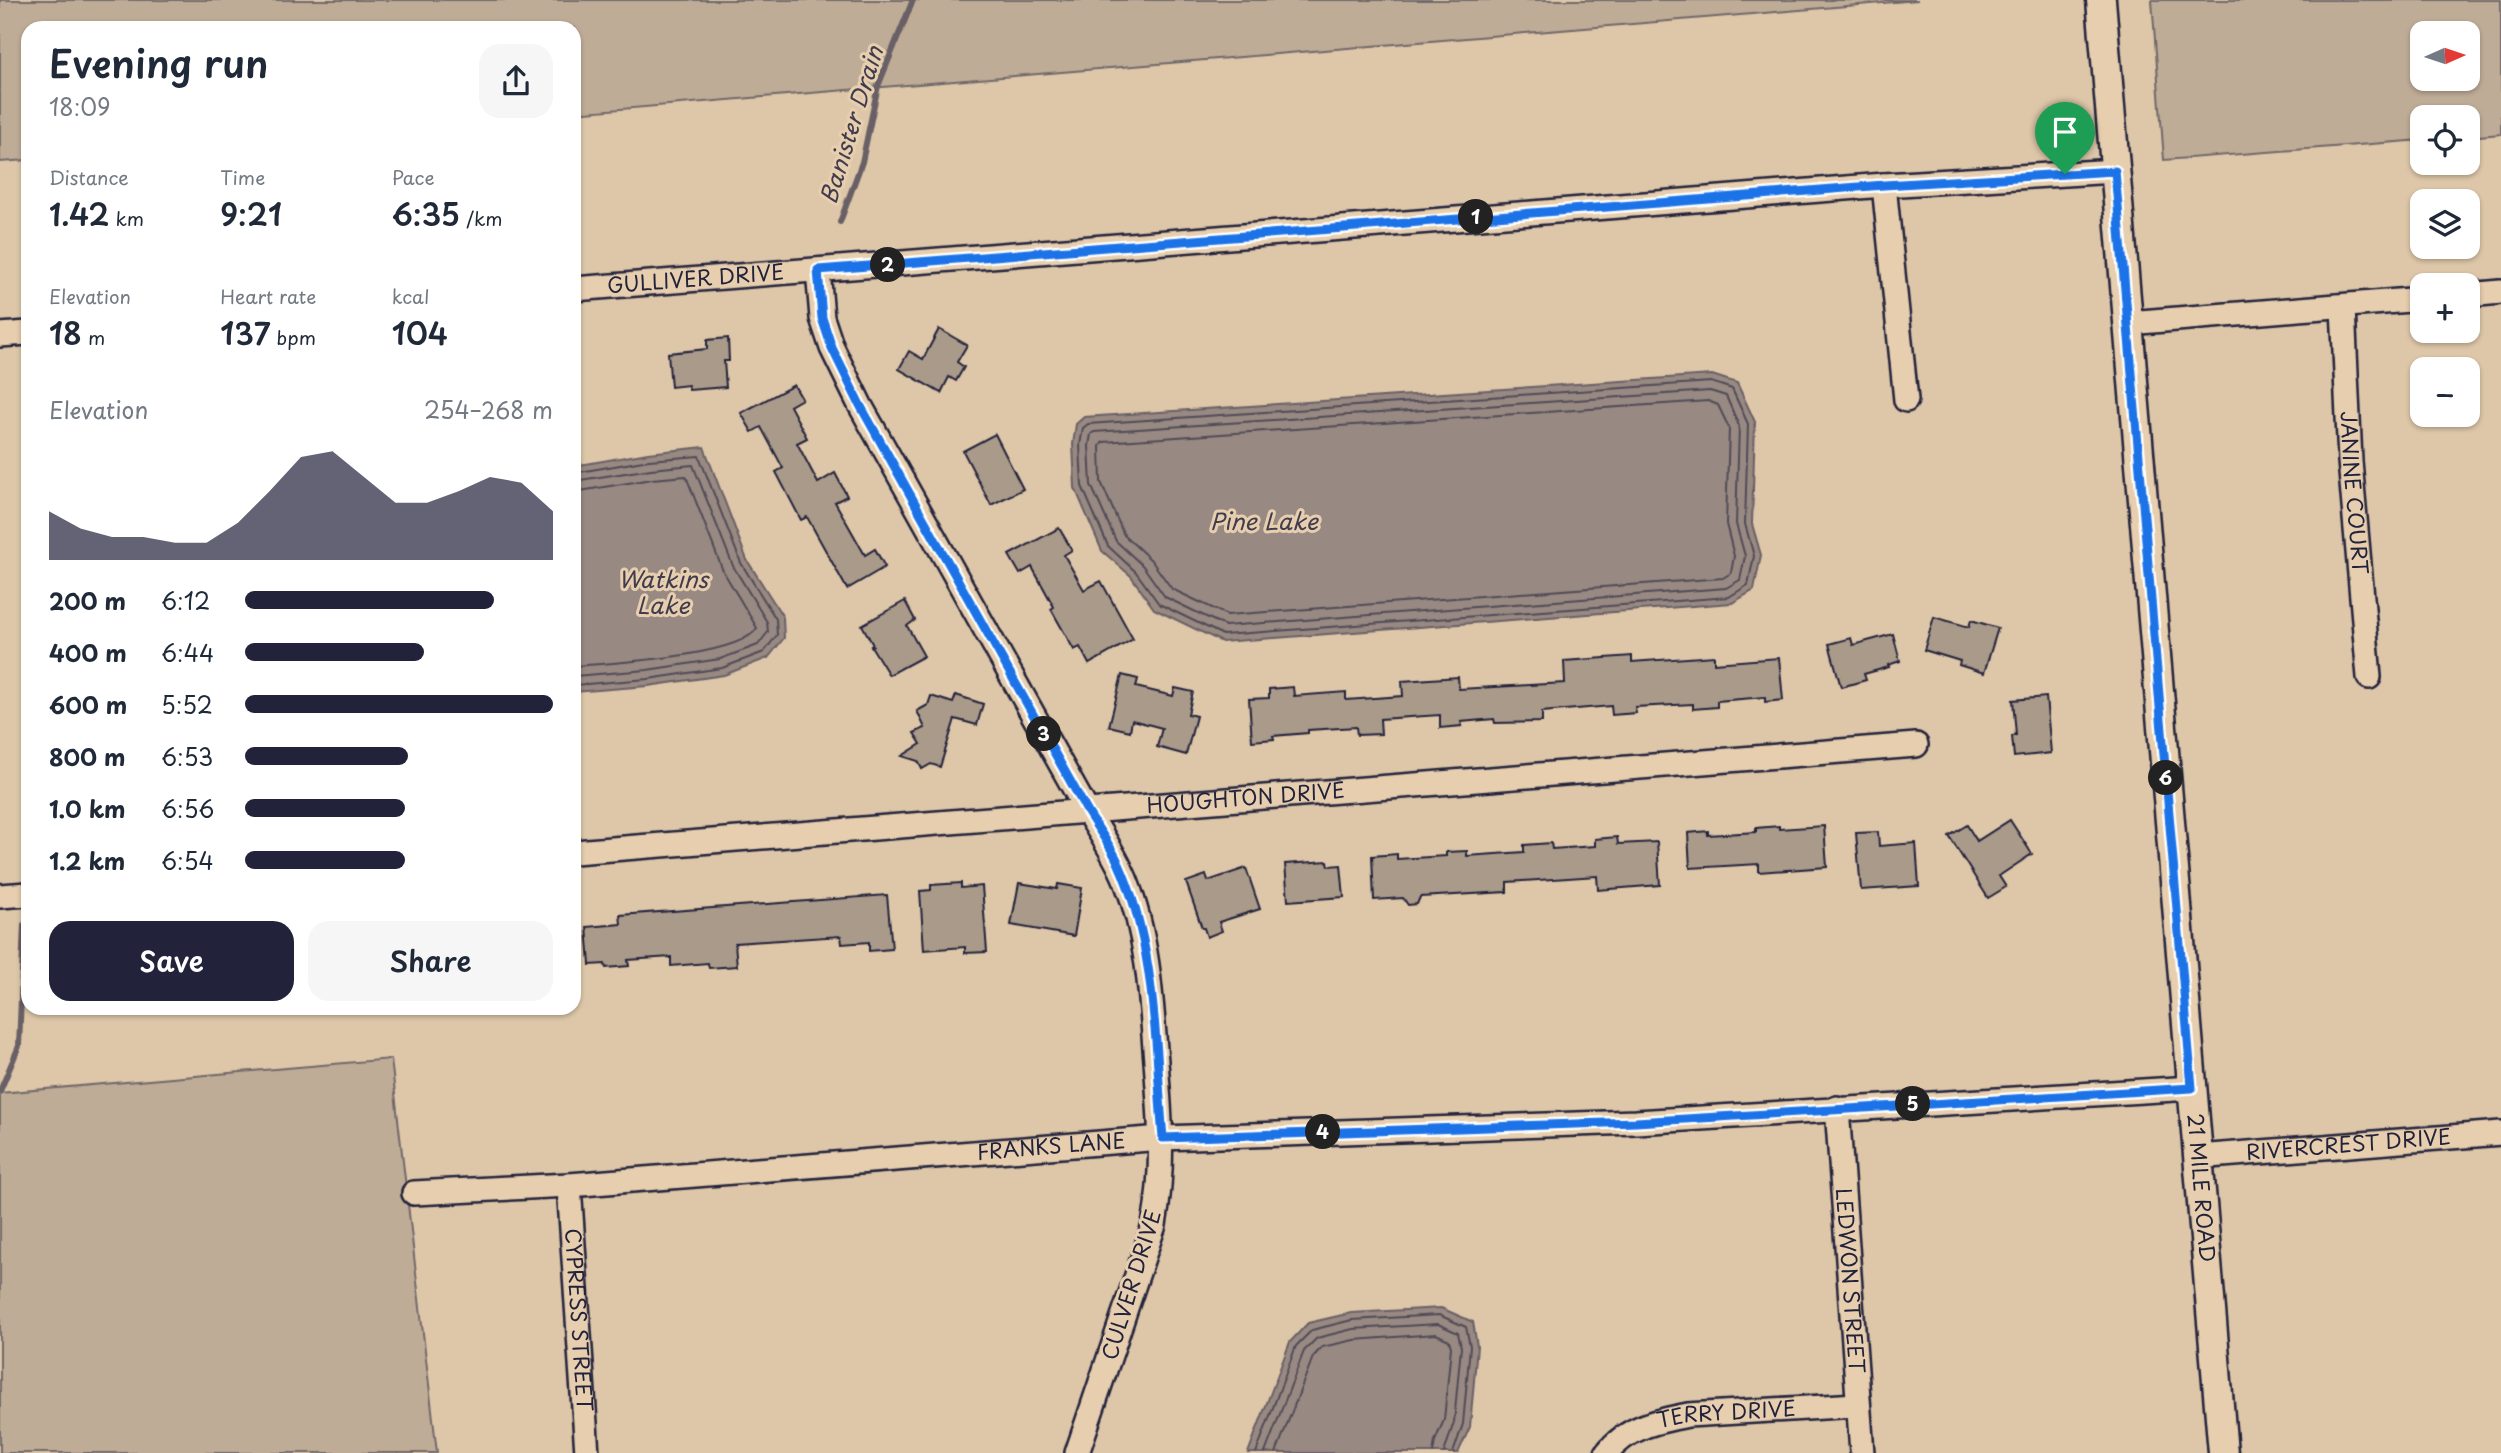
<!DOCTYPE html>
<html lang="en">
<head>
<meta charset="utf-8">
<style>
  :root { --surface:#fff; --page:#f6f6f7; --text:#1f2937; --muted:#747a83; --accent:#22223b }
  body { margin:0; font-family:"Playpen Sans",sans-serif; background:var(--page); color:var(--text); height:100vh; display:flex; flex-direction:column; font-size:26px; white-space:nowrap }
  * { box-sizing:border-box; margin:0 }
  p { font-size:23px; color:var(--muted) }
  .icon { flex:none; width:38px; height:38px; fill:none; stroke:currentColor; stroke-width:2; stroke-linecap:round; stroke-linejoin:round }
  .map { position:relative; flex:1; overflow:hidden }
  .side { position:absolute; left:21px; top:21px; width:560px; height:994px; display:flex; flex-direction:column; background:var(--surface); border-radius:21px; box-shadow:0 2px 5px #0004 }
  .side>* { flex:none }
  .needle { width:46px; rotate:87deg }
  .buttons { position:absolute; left:2410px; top:21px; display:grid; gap:14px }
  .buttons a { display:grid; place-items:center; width:70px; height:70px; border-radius:14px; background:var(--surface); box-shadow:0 2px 5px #0004; font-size:35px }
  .pin { position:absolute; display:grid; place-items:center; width:60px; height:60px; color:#fff; margin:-72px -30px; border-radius:50% 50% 50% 0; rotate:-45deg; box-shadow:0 0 7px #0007 }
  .pin .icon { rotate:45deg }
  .km { position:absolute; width:35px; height:35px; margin:-18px; border-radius:50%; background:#222; color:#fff; font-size:19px; line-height:35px; text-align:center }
  .round { display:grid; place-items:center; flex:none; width:74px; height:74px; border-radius:21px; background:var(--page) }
  .head { display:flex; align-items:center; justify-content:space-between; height:119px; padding:0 28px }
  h1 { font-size:38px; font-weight:600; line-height:52px }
  .metrics { display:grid; grid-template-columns:repeat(3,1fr); gap:10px; height:119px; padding:7px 28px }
  .metrics div { display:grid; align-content:center }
  .metrics b { font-size:30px; font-weight:600 }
  .metrics small { font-size:19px; font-weight:400 }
  .metrics p { font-size:19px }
  .chart { height:196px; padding:14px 28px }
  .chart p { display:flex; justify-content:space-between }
  .chart svg { width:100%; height:126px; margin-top:7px; fill:var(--accent); opacity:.7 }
  .cta { display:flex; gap:14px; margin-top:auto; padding:14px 28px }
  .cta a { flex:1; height:80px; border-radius:21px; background:var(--accent); color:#fff; font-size:28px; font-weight:600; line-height:80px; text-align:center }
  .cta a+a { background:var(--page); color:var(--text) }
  ul { padding:0 28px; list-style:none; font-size:23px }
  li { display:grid; grid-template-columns:112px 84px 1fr; align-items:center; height:52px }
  li i { height:18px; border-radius:9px; background:var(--accent) }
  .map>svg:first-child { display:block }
  .green { fill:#bfac97; stroke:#706769; stroke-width:2; fill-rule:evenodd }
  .water { fill:#988982; stroke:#696066; stroke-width:2 }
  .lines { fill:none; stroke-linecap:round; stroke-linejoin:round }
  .shore { stroke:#514b57; stroke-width:2 }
  .stream { stroke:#696066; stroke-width:6 }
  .building { fill:#aa9a8a; stroke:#22223b; stroke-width:2 }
  .minor-casing { stroke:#22223b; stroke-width:28 }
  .tertiary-casing { stroke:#22223b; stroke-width:33 }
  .minor { stroke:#e6ceae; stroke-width:23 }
  .tertiary { stroke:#e6ceae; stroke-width:28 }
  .route-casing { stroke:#fff; stroke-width:14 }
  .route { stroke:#1a73e8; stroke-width:9 }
  .labels { text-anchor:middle; stroke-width:6; stroke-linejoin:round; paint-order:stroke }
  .street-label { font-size:21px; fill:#22223b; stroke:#e6ceae }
  .water-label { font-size:23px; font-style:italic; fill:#403c4d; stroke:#e6ceae }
</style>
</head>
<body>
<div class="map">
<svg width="2501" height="1453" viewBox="0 0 2501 1453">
  <rect width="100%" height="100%" fill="#dec7a9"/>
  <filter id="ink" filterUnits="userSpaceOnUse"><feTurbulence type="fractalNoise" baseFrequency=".0143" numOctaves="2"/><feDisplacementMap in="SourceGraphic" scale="14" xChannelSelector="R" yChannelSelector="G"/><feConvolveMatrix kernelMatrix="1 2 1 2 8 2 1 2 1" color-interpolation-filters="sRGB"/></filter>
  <g filter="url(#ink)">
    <g class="green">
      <path d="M0,0H1918L574,113V28H28V160L0,162Z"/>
      <path d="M2152,0H2501V134L2468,137V117H2422V140L2164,160ZM2422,33H2468V79H2422Z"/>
      <path d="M391,1059L437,1453H0V1093Z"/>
    </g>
    <g class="water">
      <path d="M1712,375L1737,383L1755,422L1752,524L1761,555L1754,590L1732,603L1222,642L1154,609L1131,576L1102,551L1075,488L1073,444L1076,424L1084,417Z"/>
      <path d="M704,447L747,560L783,617L784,638L768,658L724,675L648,686L574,692V466L648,453Z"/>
      <path d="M1441,1308L1473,1322L1477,1346L1470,1427L1458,1453H1248L1290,1342L1308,1323L1351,1313Z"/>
    </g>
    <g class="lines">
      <g class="shore">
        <path d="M1711,382L1732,389L1748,424L1745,524L1754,556L1748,585L1729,597L1223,635L1159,604L1136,572L1108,546L1082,486L1080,445L1083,428L1088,424Z"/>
        <path d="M1710,391L1726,396L1739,426L1736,524L1745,556L1740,580L1726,588L1225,626L1165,597L1143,566L1116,541L1091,485L1089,446L1091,434L1094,432Z"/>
        <path d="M1708,401L1718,405L1729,428L1726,524L1734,556L1731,573L1723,578L1227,615L1172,589L1151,560L1124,535L1101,482L1100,446L1103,442Z"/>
        <path d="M574,473L649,460L699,456L741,563L776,619L777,635L764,652L722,668L648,679L574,685"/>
        <path d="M574,481L651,469L693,465L733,566L767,622L768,632L758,645L720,659L647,670L574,676"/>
        <path d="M574,492L652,479L686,476L723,571L757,628C740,657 609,663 574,666"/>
        <path d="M1256,1453L1296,1346L1312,1330L1352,1320L1439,1315L1466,1327L1470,1346L1463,1424L1453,1453"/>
        <path d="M1265,1453L1304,1351L1317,1338L1353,1329L1438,1324L1458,1333L1461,1347L1454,1422L1444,1453"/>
        <path d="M1276,1453L1313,1357L1322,1347L1354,1340L1436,1334L1449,1340L1451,1347L1444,1420L1435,1441L1433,1453"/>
      </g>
      <g class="stream">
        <path d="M840,222L862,162L878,86L913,0"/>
        <path d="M0,1091L19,1046L24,925"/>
      </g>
    </g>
    <g class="building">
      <path d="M939,329L967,345L957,362L964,367L956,381L949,377L941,393L899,369L909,351L923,359Z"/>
      <path d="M728,338L729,361H724L726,387L689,390L688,385L671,387L668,353L707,349V340Z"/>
      <path d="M794,385L802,399L790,406L807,438L797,443L818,483L835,473L847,496L835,502L865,555L875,549L885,567L847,589L807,517L801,520L776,472L783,468L761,427L752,432L741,413Z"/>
      <path d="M995,434L1023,489L991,505L963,451Z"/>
      <path d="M1059,528L1072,550L1064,555L1084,590L1101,581L1133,639L1089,664L1080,647L1074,650L1051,609L1054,607L1032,567L1020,574L1009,555Z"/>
      <path d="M905,601L915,620L907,626L924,656L889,675L871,646L873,645L862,625Z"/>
      <path d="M1934,617L1969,627L1971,620L1998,628L1984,673L1959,665L1960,661L1924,650Z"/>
      <path d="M1893,634L1900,661L1888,665L1889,667L1864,674L1866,680L1841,687L1829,644L1851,638L1853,645Z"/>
      <path d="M1632,656V662L1714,656V663L1779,658L1783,700L1765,702V697L1717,701V707L1693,709V704L1635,707L1636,713L1612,715L1611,706L1542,712V722L1495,723L1494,719L1461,722L1462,726L1440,728V715L1380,719L1381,734L1357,735L1356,727L1308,730V733L1273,736L1274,739L1252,741L1249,699L1269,698V689L1293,687L1294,696L1346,692V700L1403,696L1402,681L1458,677L1459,689L1565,683L1564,661Z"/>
      <path d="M1122,675L1138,679L1136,687L1173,696L1175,688L1193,692L1188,714L1196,716L1186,755L1157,747L1162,728L1132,720L1130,731L1109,726Z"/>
      <path d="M956,695L983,704L977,725L955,719L940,767L931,764L922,769L918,761L902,756L921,744L914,733L925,728L917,711L928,705L931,696L953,703Z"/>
      <path d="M2046,697L2051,753L2014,757L2012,736L2016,735L2013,700Z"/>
      <path d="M2010,820L2032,854L1999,876L2006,887L1988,898L1949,836L1967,825L1977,841Z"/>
      <path d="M1779,826V829L1824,826L1827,867L1759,872V864L1690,868L1688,833L1708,831V835L1756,832V828Z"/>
      <path d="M1878,832L1879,846L1916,843L1919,886L1861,890L1856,833Z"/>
      <path d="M1617,837L1618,844L1657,842L1660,885L1598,890L1597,876L1507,882V892L1420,897L1417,904L1408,905L1403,898L1374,900L1372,856L1397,854V859L1446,856V852L1467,851V856L1524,852V845L1551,843L1552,849L1595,846V839Z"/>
      <path d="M1328,861L1329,866L1341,865L1344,897L1288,901L1285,864Z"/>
      <path d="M1246,868L1260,909L1219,922L1222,931L1207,937L1204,928H1202L1186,882L1206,875L1208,881Z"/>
      <path d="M961,883V888L982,886L987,952L965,953V947L924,950L920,891L931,890V885Z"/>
      <path d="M1019,883L1057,889L1058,884L1082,888L1074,936L1011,925Z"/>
      <path d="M887,895L892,949L869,951V942L842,944L841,936L735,943L737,966L709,968L708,963L671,966V957L628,960L629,966L606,968L605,964L590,965L587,927L621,924L620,915Z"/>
    </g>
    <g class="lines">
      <g class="minor-casing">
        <g id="minor">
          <path d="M1884,185L1906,400"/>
          <path d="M818,270L822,318L832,348L860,405L1087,811C1101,834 1116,856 1126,881C1147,934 1151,993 1155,1049C1160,1110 1165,1165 1154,1225L1077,1453"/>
          <path id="s1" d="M574,289L1884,185L2115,171"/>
          <path d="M2468,295L2501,292"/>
          <path id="s2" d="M2343,307L2350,461L2369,677"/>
          <path d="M2128,323L2422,299"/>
          <path d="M0,335L28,333"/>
          <path id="s3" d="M574,852L1916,745"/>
          <path d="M0,896L28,894"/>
          <path id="s4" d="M1837,1108L1862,1453"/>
          <path id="s5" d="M2197,1157L2501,1133"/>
          <path id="s6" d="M569,1185L587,1453"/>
          <path id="s7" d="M414,1193L569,1185L1162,1138L1636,1122L2192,1088"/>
          <path id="s8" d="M1607,1453C1627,1427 1657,1421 1688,1415L1857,1405"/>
        </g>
      </g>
      <g class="tertiary-casing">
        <g id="tertiary">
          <path id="s9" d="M2101,0L2223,1453"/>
        </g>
      </g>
      <use href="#minor" class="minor"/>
      <use href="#tertiary" class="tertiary"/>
    </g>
  </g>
  <g class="lines" filter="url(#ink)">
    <g class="route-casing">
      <path id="route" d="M2115,171L2192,1088L1636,1122L1163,1138C1155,1047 1157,947 1118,862C1110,844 1097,828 1087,811L860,405L832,348L822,318L818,270L1884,185Z"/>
    </g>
    <use href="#route" class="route"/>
  </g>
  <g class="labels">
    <g class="street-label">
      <text dy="7" stroke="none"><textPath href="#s1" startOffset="122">GULLIVER DRIVE</textPath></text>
      <text dy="7" stroke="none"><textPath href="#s2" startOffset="186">JANINE COURT</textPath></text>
      <text dy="7" stroke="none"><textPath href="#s3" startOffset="674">HOUGHTON DRIVE</textPath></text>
      <text dy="7" stroke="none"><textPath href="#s5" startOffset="152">RIVERCREST DRIVE</textPath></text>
      <text dy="7" stroke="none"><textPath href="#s7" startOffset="639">FRANKS LANE</textPath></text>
      <text dy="7" stroke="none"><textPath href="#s9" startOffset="1192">21 MILE ROAD</textPath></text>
      <text dy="7" stroke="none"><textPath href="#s4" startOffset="173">LEDWON STREET</textPath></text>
      <text transform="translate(1132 1285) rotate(-73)" y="7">CULVER DRIVE</text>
      <text dy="7" stroke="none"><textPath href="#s6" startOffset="135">CYPRESS STREET</textPath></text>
      <text dy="7" stroke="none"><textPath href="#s8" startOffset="130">TERRY DRIVE</textPath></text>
    </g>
    <g class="water-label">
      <text transform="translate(852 125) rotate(-73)" y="8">Banister Drain</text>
      <text x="1264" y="530">Pine Lake</text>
      <text x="663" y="588">Watkins<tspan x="663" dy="26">Lake</tspan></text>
    </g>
  </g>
</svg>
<div class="buttons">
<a><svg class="needle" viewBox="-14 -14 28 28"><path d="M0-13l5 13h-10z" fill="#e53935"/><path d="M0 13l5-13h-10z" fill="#747a83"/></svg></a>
<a><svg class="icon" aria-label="locate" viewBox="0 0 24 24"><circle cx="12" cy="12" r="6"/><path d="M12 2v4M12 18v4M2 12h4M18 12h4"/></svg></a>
<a><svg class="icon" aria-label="layers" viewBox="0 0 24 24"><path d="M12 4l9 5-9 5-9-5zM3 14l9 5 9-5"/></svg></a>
<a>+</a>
<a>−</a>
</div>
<div class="pin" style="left:2065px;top:174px;background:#1e9e55"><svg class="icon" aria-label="arrive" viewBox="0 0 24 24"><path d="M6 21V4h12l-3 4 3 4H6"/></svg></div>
<b class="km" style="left:1476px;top:217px">1</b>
<b class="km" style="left:888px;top:265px">2</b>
<b class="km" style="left:1044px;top:734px">3</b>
<b class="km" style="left:1323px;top:1132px">4</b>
<b class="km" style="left:1913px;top:1104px">5</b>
<b class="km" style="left:2166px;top:778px">6</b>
<section class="side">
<div class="head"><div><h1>Evening run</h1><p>18:09</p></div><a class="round"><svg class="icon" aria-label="share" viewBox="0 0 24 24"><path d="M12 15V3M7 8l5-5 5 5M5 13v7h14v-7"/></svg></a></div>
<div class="metrics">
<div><p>Distance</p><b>1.42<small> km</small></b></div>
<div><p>Time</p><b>9:21</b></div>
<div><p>Pace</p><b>6:35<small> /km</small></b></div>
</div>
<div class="metrics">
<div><p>Elevation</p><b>18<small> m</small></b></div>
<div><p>Heart rate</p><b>137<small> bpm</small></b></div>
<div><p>kcal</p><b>104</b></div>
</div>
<div class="chart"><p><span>Elevation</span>254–268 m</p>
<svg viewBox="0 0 160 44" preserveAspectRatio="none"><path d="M0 44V27L10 33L20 36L30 36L40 38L50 38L60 31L70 20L80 8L90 6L100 15L110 24L120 24L130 20L140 15L150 17L160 27V44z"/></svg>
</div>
<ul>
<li><b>200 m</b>6:12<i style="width:81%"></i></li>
<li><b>400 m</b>6:44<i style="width:58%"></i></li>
<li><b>600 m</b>5:52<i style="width:100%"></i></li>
<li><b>800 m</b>6:53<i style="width:53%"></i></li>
<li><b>1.0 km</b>6:56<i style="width:52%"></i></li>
<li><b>1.2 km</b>6:54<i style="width:52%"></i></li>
</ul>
<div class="cta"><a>Save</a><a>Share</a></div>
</section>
</div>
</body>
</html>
